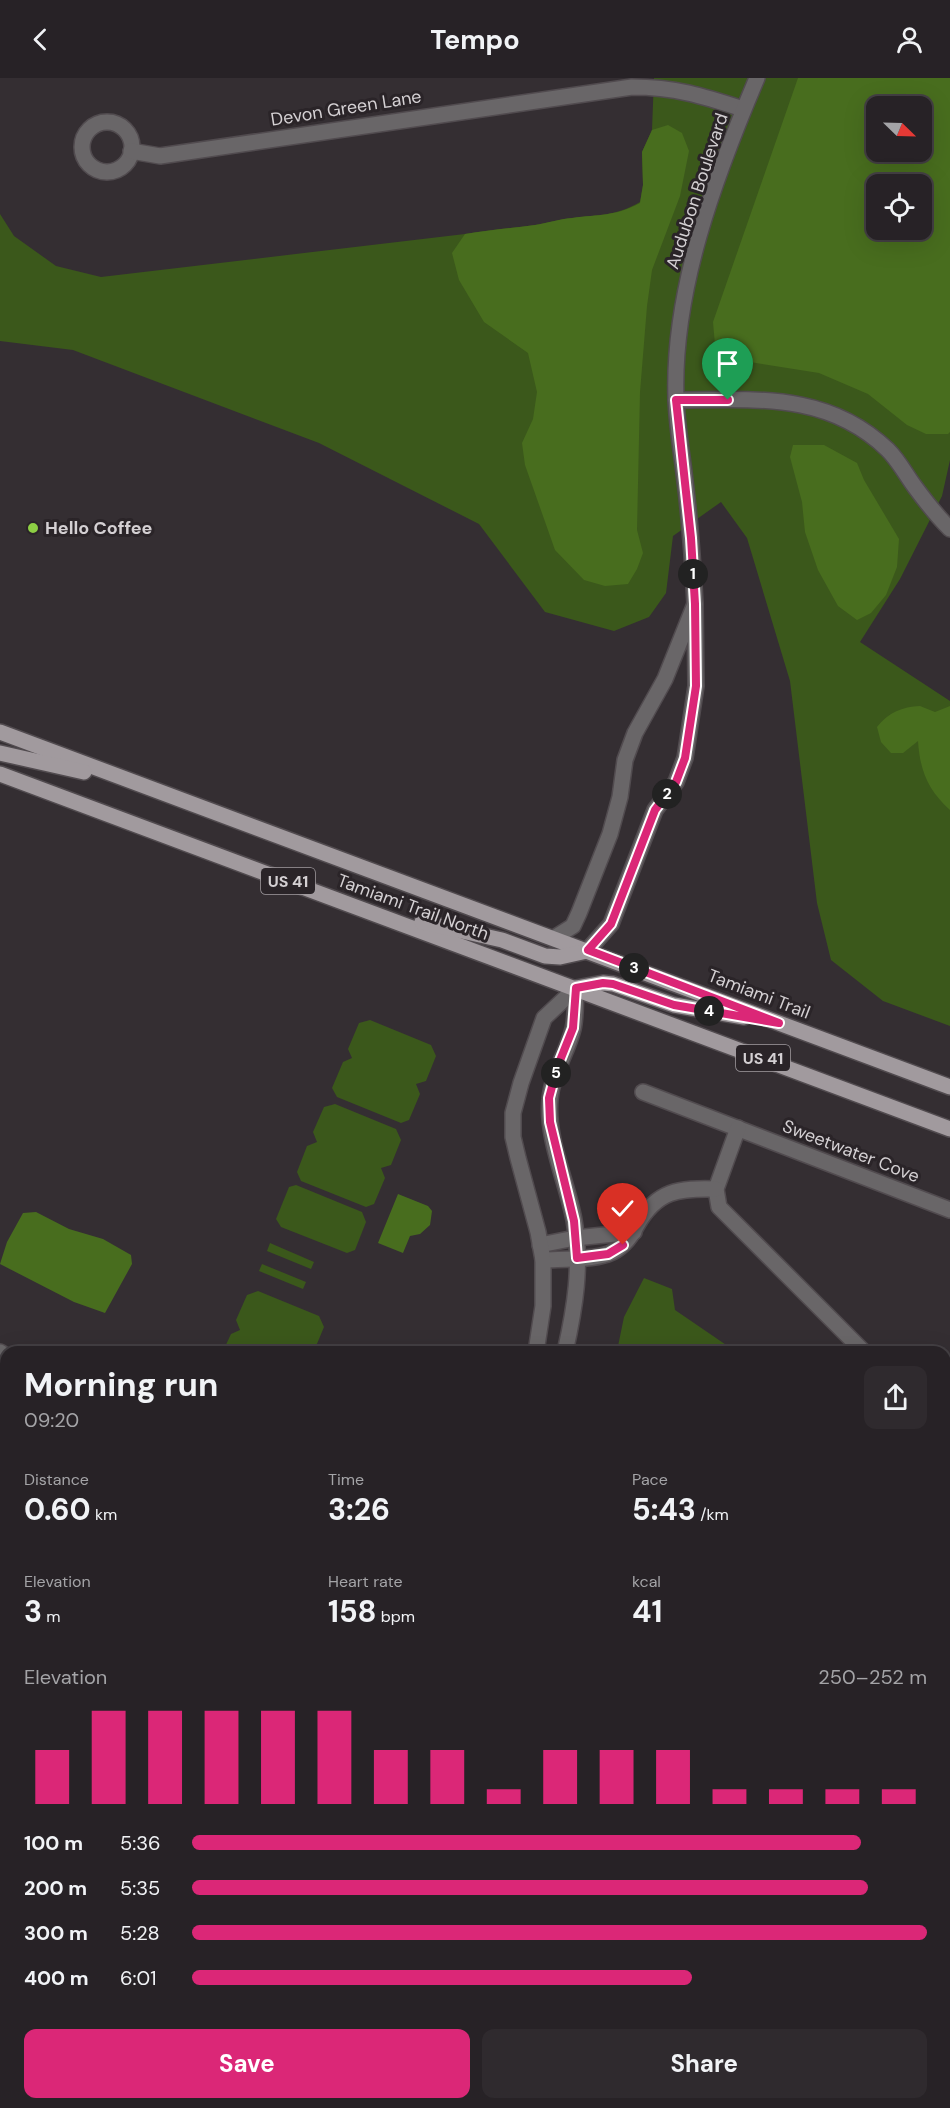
<!DOCTYPE html>
<html lang="en">
<head>
<meta charset="utf-8">
<style>
  :root { --surface:#272226; --page:#2f2a2e; --text:#f1f3f6; --muted:#a4a4a7; --line:#433f43; --accent:#db2777 }
  body { margin:0; font-family:"DM Sans",sans-serif; background:var(--page); color:var(--text); height:100vh; display:flex; flex-direction:column; font-size:22px; white-space:nowrap }
  * { box-sizing:border-box; margin:0 }
  p { font-size:20px; color:var(--muted) }
  .icon { flex:none; width:33px; height:33px; fill:none; stroke:currentColor; stroke-width:2; stroke-linecap:round; stroke-linejoin:round }
  .map { position:relative; flex:1; overflow:hidden }
  .panel { position:absolute; left:0px; top:1268px; width:951px; height:764px; display:flex; flex-direction:column; background:var(--surface); border-radius:18px 18px 0 0; box-shadow:0 6px 24px #0002,0 0 0 2px var(--line) }
  .panel>* { flex:none }
  .needle { width:39px; rotate:113deg }
  .buttons { position:absolute; left:866px; top:18px; display:grid; gap:12px }
  .buttons a { display:grid; place-items:center; width:66px; height:66px; border-radius:12px; background:var(--surface); box-shadow:0 6px 24px #0002,0 0 0 2px var(--line); font-size:30px }
  .pin { position:absolute; display:grid; place-items:center; width:51px; height:51px; color:#fff; margin:-62px -26px; border-radius:50% 50% 50% 0; rotate:-45deg; box-shadow:0 0 6px #0007 }
  .pin .icon { rotate:45deg }
  .km { position:absolute; width:30px; height:30px; margin:-15px; border-radius:50%; background:#222; color:#fff; font-size:16px; line-height:30px; text-align:center }
  .round { display:grid; place-items:center; flex:none; width:63px; height:63px; border-radius:12px; background:var(--page) }
  .overview { display:flex; align-items:center; justify-content:space-between; height:102px; padding:0 24px }
  h1 { font-size:33px; font-weight:700; line-height:45px }
  .metrics { display:grid; grid-template-columns:repeat(3,1fr); gap:9px; height:102px; padding:6px 24px }
  .metrics div { display:grid; align-content:center }
  .metrics b { font-size:30px; font-weight:700 }
  .metrics small { font-size:16px; font-weight:400 }
  .metrics p { font-size:16px }
  .chart { height:168px; padding:12px 24px }
  .chart p { display:flex; justify-content:space-between }
  .chart svg { width:100%; height:108px; margin-top:6px; stroke:var(--accent); stroke-width:6 }
  .action { display:flex; gap:12px; margin-top:auto; padding:12px 24px }
  .action a { flex:1; height:69px; border-radius:12px; background:var(--accent); color:#fff; font-size:24px; font-weight:700; line-height:69px; text-align:center }
  .action a+a { background:var(--page); color:var(--text) }
  ul { padding:0 24px; list-style:none; font-size:20px }
  li { display:grid; grid-template-columns:96px 72px 1fr; align-items:center; height:45px }
  li i { height:15px; border-radius:8px; background:var(--accent) }
  header { display:flex; justify-content:space-between; align-items:center; height:78px; padding:0 24px; background:var(--surface); font-size:27px; font-weight:700 }
  .map>svg:first-child { display:block }
  .green { fill:#3b581b; fill-rule:evenodd }
  .forest { fill:#426616 }
  .water { fill:#486d1e; fill-rule:evenodd }
  .lines { fill:none; stroke-linecap:round; stroke-linejoin:round }
  .minor-casing { stroke:#514b4f; stroke-width:18 }
  .major-casing { stroke:#514b4f; stroke-width:18 }
  .minor { stroke:#696668; stroke-width:15 }
  .major { stroke:#a19a9e; stroke-width:15 }
  .route-casing { stroke:#fff; stroke-width:12 }
  .route { stroke:#db2777; stroke-width:8 }
  .poi-dot { fill:#8dce44; stroke:#2a2428; stroke-width:2 }
  .labels { text-anchor:middle; stroke-width:6; stroke-linejoin:round; paint-order:stroke }
  .shield { fill:#2a2428; stroke:#a19ca0; stroke-width:1.5 }
  .shield-label { font-size:16px; font-weight:bold; fill:#d4d0d3 }
  .street-label { font-size:18px; fill:#d4d0d3; stroke:#2a2428 }
  .poi-label { font-size:18px; font-weight:bold; fill:#d4d0d3; stroke:#2a2428; text-anchor:start }
</style>
</head>
<body>
<header><svg class="icon" aria-label="back" viewBox="0 0 24 24"><path d="M15 5l-7 7 7 7"/></svg>Tempo<svg class="icon" aria-label="person" viewBox="0 0 24 24"><circle cx="12" cy="8" r="4"/><path d="M4 21q1-7 8-7t8 7"/></svg></header>
<div class="map">
<svg width="950" height="2030" viewBox="0 0 950 2030">
  <rect width="100%" height="100%" fill="#342e32"/>
  <g class="green">
    <path d="M654,0H950V382L942,418L900,501L860,564L950,623V948L883,923L831,882L817,825L790,603L747,460L721,424L673,458L666,515L649,539L614,553L545,534L479,446L319,365L73,272L0,263V136L14,158L56,188L101,199L465,156C488,152 512,150 535,147C547,145 560,141 572,140C598,137 616,138 640,124L643,107L642,74L652,52ZM876,28H921V74H876ZM876,106H921V152H876Z"/>
    <path d="M370,942L431,967L436,978L426,1003L416,1006L420,1016L409,1042L401,1045L337,1019L332,1010L343,984L352,980L348,971L359,945Z"/>
    <path d="M335,1026L396,1051L401,1062L391,1087L381,1090L385,1100L374,1126L366,1129L301,1103L297,1094L307,1068L317,1064L313,1054L324,1029Z"/>
    <path d="M296,1107L362,1134L366,1144L355,1172L347,1175L281,1149L276,1141L289,1109Z"/>
    <path d="M270,1165L314,1184L311,1191L267,1173Z"/>
    <path d="M262,1186L306,1204L303,1211L259,1193Z"/>
    <path d="M644,1200L672,1211L675,1232L735,1273H617L624,1239Z"/>
    <path d="M258,1213L319,1238L324,1249L314,1273H223L231,1256L240,1252L236,1242L247,1217Z"/>
  </g>
  <path class="forest" d="M0,1607L6,1611V2025H89L95,2030H0Z"/>
  <g class="water">
    <path d="M798,0H950V354L948,356H926L907,347L868,316L819,295L731,281L715,267L713,244ZM921,28V74H876V28ZM921,106V152H876V106Z"/>
    <path d="M668,47L682,55L689,73L680,118L652,192L647,228L640,314L637,452L643,475L637,491L628,506L605,508L584,502L555,472L525,387L522,365L533,341L537,314L528,275L484,244L459,202L452,175L465,156C488,152 512,150 535,147C547,145 559,141 572,140C599,136 614,139 640,125L643,107L642,74L652,52Z"/>
    <path d="M793,367H824L857,385L864,402L899,461L897,489L886,517L871,535L857,542L838,528L818,492L805,454L802,424L790,379Z"/>
    <path d="M920,628L935,634L950,628V732C928,712 920,693 918,663L903,675H891L881,664L877,649C889,634 902,629 920,628Z"/>
    <path d="M398,1116L428,1128L432,1133L430,1147L420,1156L410,1158L403,1175L378,1165Z"/>
    <path d="M36,1134L69,1151L103,1161L131,1177L132,1186L105,1235L74,1224L0,1186L7,1164L23,1135Z"/>
    <path d="M577,2025H740L738,2030H578Z"/>
  </g>
  <g class="lines">
    <g class="minor-casing">
      <g id="minor">
        <circle cx="107" cy="69" r="25"/>
        <path d="M131,73L160,78L632,9C675,9 703,18 743,31"/>
        <path d="M676,322C753,322 827,313 888,372C899,383 906,397 915,409C926,424 937,438 950,451"/>
        <path d="M695,526C693,485 690,444 685,403C682,376 677,349 676,321C672,213 715,99 757,0"/>
        <path d="M554,860L573,848L579,835L610,756L620,719L625,682L635,655L665,601L695,526L696,608L685,680L676,704L655,732L611,846L588,872"/>
        <path d="M643,1014L950,1132"/>
        <path d="M738,1050L716,1111L719,1129L864,1274"/>
        <path d="M540,1167L575,1160L634,1154"/>
        <path d="M543,1182C562,1181 590,1182 608,1176C622,1171 631,1159 637,1147C657,1112 679,1110 716,1111"/>
        <path d="M0,1274L6,1278"/>
        <path d="M536,1274L543,1228V1182L538,1154L518,1080L513,1059V1035L521,1005L544,940L576,910"/>
        <path d="M565,1274C575,1230 582,1187 574,1142C567,1104 546,1060 550,1021C552,996 567,975 573,951C576,939 575,923 576,910"/>
        <path d="M0,1297L6,1303"/>
        <path d="M945,1355L950,1360"/>
        <path d="M0,1475L6,1478"/>
        <path d="M945,1651L950,1638"/>
        <path d="M424,2030L425,2025"/>
        <path d="M442,2030V2025"/>
        <path d="M476,2030V2025"/>
        <path d="M855,2030L857,2025"/>
      </g>
    </g>
    <g class="major-casing">
      <g id="major">
        <path d="M0,654L950,1009"/>
        <path d="M0,675L84,694"/>
        <path d="M0,696L950,1051"/>
        <path d="M422,844L502,862L545,878L560,879L587,873"/>
        <path d="M576,910L603,905L613,906L674,927L744,939"/>
      </g>
    </g>
    <use href="#minor" class="minor"/>
    <use href="#major" class="major"/>
  </g>
  <g class="lines">
    <g class="route-casing">
      <path id="route" d="M623,1167L608,1176L577,1180L574,1143L550,1044L549,1020L557,990L573,950L576,910L603,905L613,906L674,927L779,945L588,872L611,846L655,732L676,704L685,680L696,608L695,526L691,460L676,322H728"/>
    </g>
    <use href="#route" class="route"/>
  </g>
  <circle class="poi-dot" cx="33" cy="450" r="6"/>
  <g class="labels">
    <g class="shield">
      <rect x="261" y="790" width="54" height="26" rx="4.5"/>
      <rect x="736" y="967" width="54" height="26" rx="4.5"/>
    </g>
    <g class="shield-label">
      <text x="288" y="809">US 41</text>
      <text x="763" y="986">US 41</text>
    </g>
    <g class="street-label">
      <text transform="translate(346 30) rotate(-9)" y="6">Devon Green Lane</text>
      <text transform="translate(697 113) rotate(-72)" y="6">Audubon Boulevard</text>
      <text transform="translate(413 829) rotate(20)" y="6">Tamiami Trail North</text>
      <text transform="translate(759 916) rotate(21)" y="6">Tamiami Trail</text>
      <text transform="translate(851 1073) rotate(21)" y="6">Sweetwater Cove</text>
    </g>
    <g class="poi-label">
      <text x="45" y="456">Hello Coffee</text>
    </g>
  </g>
</svg>
<div class="buttons">
<a><svg class="needle" viewBox="-14 -14 28 28"><path d="M0-13l5 13h-10z" fill="#e53935"/><path d="M0 13l5-13h-10z" fill="#a4a4a7"/></svg></a>
<a><svg class="icon" aria-label="locate" viewBox="0 0 24 24"><circle cx="12" cy="12" r="6"/><path d="M12 2v4M12 18v4M2 12h4M18 12h4"/></svg></a>
</div>
<div class="pin" style="left:728px;top:322px;background:#1e9e55"><svg class="icon" aria-label="arrive" viewBox="0 0 24 24"><path d="M6 21V4h12l-3 4 3 4H6"/></svg></div>
<div class="pin" style="left:623px;top:1167px;background:#d93025"><svg class="icon" aria-label="check" viewBox="0 0 24 24"><path d="M5 12l5 5 9-10"/></svg></div>
<b class="km" style="left:693px;top:496px">1</b>
<b class="km" style="left:667px;top:716px">2</b>
<b class="km" style="left:634px;top:890px">3</b>
<b class="km" style="left:709px;top:933px">4</b>
<b class="km" style="left:556px;top:995px">5</b>
<section class="panel">
<div class="overview"><div><h1>Morning run</h1><p>09:20</p></div><a class="round"><svg class="icon" aria-label="share" viewBox="0 0 24 24"><path d="M12 15V3M7 8l5-5 5 5M5 13v7h14v-7"/></svg></a></div>
<div class="metrics">
<div><p>Distance</p><b>0.60<small> km</small></b></div>
<div><p>Time</p><b>3:26</b></div>
<div><p>Pace</p><b>5:43<small> /km</small></b></div>
</div>
<div class="metrics">
<div><p>Elevation</p><b>3<small> m</small></b></div>
<div><p>Heart rate</p><b>158<small> bpm</small></b></div>
<div><p>kcal</p><b>41</b></div>
</div>
<div class="chart"><p><span>Elevation</span>250–252 m</p>
<svg viewBox="0 0 160 44" preserveAspectRatio="none"><path d="M5 44V22M15 44V6M25 44V6M35 44V6M45 44V6M55 44V6M65 44V22M75 44V22M85 44V38M95 44V22M105 44V22M115 44V22M125 44V38M135 44V38M145 44V38M155 44V38"/></svg>
</div>
<ul>
<li><b>100 m</b>5:36<i style="width:91%"></i></li>
<li><b>200 m</b>5:35<i style="width:92%"></i></li>
<li><b>300 m</b>5:28<i style="width:100%"></i></li>
<li><b>400 m</b>6:01<i style="width:68%"></i></li>
</ul>
<div class="action"><a>Save</a><a>Share</a></div>
</section>
</div>
</body>
</html>
